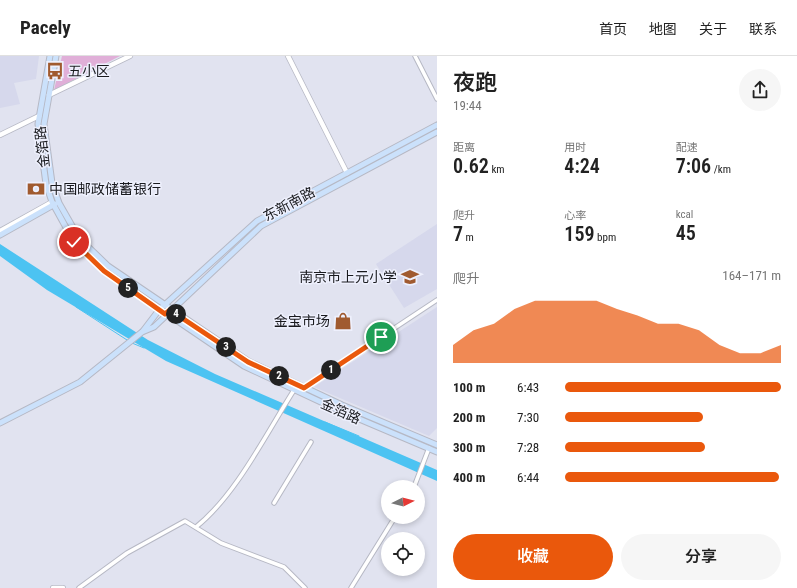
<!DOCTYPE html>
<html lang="zh">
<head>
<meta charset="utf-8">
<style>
  :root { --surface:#fff; --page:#f6f6f6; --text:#222; --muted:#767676; --line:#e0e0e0; --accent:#ea580c }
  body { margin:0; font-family:"Roboto Condensed","Noto Sans SC",sans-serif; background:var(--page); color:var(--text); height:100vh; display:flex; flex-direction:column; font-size:15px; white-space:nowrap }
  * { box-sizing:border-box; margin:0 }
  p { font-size:13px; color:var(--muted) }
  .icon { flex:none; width:22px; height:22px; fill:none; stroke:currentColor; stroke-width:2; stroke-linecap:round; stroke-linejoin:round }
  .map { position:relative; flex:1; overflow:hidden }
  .drawer { display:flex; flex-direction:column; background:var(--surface); width:360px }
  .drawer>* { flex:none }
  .needle { width:26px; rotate:84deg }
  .controls { position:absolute; left:381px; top:424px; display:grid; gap:8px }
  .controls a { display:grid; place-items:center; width:44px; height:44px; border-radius:50%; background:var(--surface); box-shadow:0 2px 6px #0003; font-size:20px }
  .pin { position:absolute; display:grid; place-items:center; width:34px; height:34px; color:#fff; margin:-17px; border:2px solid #fff; border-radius:50%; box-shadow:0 1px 4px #0007 }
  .km { position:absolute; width:20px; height:20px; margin:-10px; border-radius:50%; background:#222; color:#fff; font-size:11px; line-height:20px; text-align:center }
  .round { display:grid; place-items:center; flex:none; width:42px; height:42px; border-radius:21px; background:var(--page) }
  .overview { display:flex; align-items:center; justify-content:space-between; height:68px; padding:0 16px }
  h1 { font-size:22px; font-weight:600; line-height:30px }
  .stats { display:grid; grid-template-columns:repeat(3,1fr); gap:6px; height:68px; padding:4px 16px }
  .stats div { display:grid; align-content:center }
  .stats b { font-size:20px; font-weight:600 }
  .stats small { font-size:11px; font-weight:400 }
  .stats p { font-size:11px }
  .chart { height:112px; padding:8px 16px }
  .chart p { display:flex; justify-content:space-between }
  .chart svg { width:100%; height:72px; margin-top:4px; fill:var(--accent); opacity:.7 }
  .primary-button { display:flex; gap:8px; margin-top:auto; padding:8px 16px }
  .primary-button a { flex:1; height:46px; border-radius:24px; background:var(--accent); color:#fff; font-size:16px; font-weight:600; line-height:46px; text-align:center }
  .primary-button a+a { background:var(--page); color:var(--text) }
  ul { padding:0 16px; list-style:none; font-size:13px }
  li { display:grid; grid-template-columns:64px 48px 1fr; align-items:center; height:30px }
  li i { height:10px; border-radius:5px; background:var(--accent) }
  header { display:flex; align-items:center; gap:24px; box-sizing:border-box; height:56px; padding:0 20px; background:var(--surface); border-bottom:1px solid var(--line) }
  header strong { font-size:19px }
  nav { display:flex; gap:22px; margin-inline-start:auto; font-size:14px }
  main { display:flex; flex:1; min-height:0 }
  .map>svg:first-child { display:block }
  .built { fill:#d6d8ec }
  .green { fill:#e0afd8 }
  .water { fill:#4cc3f2 }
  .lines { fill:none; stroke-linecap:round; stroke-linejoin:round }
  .stream { stroke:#4cc3f2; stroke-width:1 }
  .minor-casing { stroke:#b6b8c4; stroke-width:5.5 }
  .tertiary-casing { stroke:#b6b8c4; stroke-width:6 }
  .secondary-casing { stroke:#b6b8c4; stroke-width:7 }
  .minor { stroke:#fff; stroke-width:3.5 }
  .tertiary { stroke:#fff; stroke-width:4.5 }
  .secondary { stroke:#cbe1fb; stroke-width:5 }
  .route-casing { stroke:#fff; stroke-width:8 }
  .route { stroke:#ea580c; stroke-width:5 }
  .labels { text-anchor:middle; stroke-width:3; stroke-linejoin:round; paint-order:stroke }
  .poi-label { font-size:14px; fill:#191a1e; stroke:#eef0fd; text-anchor:start }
  .street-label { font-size:14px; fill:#191a1e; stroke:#eef0fd }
</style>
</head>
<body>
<header>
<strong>Pacely</strong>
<nav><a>首页</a><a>地图</a><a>关于</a><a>联系</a></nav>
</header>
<main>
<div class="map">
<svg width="437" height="532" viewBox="0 0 437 532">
  <rect width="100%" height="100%" fill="#e1e3f0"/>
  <g class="built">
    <path d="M0,0H39L36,23L14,27L20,48L0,52Z"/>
    <path d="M437,168V233L404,252L376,208Z"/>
    <path d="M437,251V372L429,380L314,331Z"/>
  </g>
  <path class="green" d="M62,0H120L54,34Z"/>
  <path class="water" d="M0,188L148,284L215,318L437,414V425L166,305L47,234L0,200Z"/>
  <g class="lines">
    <g class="stream">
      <path d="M76,251L127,284"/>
      <path d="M132,287L144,292"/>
      <path d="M325,366L359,380"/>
    </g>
    <g class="minor-casing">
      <g id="minor">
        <path d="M415,0L437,43"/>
        <path d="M304,332L437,244"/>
        <path d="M414,431L429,392"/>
        <path d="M274,447L311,386"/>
        <path d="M196,471C236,439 266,378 294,334"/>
        <path d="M79,532L127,497L185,465L221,487L284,511L305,532"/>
        <path d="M351,532L395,461"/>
      </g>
    </g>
    <g class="tertiary-casing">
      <g id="tertiary">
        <path d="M288,0L347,117"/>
        <path d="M49,39L130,0"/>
        <path d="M0,79L39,60"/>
        <path d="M0,175L52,146"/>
        <path d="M53,532H63"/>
      </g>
    </g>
    <g class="secondary-casing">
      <g id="secondary">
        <path d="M50,0L38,68L46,128L52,146L74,186L104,215L244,310L338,354L437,396"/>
        <path d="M56,0L44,68L52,127L59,147L79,182L108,210L248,305L342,349L437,389"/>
        <path d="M0,179L55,148"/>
        <path d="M143,275L159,254L257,165L437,69"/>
        <path d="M0,367L80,326L142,276L154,271L261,170L437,76"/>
      </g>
    </g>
    <use href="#minor" class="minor"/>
    <use href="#tertiary" class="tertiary"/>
    <use href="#secondary" class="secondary"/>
  </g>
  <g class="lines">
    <g class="route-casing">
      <path id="route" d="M74,186L104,215L165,258L170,254L248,306L304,332L381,281"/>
    </g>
    <use href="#route" class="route"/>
  </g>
  <defs>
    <g id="bus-bare" transform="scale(1.38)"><path d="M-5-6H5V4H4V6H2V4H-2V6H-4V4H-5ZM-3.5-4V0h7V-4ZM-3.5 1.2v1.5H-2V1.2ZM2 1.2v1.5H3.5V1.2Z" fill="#a05a2f" stroke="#eef0fd" stroke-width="2.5" paint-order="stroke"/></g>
    <g id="bank-bare" transform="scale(1.38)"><path d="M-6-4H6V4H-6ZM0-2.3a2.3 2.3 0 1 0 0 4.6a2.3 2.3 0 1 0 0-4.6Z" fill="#a05a2f" stroke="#eef0fd" stroke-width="2.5" paint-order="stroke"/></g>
    <g id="school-bare" transform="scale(1.38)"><path d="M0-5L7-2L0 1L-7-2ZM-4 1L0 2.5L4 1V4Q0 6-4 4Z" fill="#a05a2f" stroke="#eef0fd" stroke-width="2.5" paint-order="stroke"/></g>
    <g id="shop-bare" transform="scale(1.38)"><path d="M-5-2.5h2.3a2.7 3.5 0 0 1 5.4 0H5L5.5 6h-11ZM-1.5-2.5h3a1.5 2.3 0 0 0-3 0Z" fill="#a05a2f" stroke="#eef0fd" stroke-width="2.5" paint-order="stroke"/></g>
  </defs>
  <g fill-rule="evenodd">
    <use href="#bus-bare" x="55" y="15"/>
    <use href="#bank-bare" x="36" y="133"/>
    <use href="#school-bare" x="410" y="221"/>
    <use href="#shop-bare" x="343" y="265"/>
  </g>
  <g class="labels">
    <g class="poi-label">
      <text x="68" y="20">五小区</text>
      <text x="49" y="138">中国邮政储蓄银行</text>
      <text x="397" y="226" text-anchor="end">南京市上元小学</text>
      <text x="330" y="270" text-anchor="end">金宝市场</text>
    </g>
    <g class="street-label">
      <text transform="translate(42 91) rotate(-96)" y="5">金箔路</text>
      <text transform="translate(289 148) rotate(-28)" y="5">东新南路</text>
      <text transform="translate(341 355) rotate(24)" y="5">金箔路</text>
    </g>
  </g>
</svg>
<div class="controls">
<a><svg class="needle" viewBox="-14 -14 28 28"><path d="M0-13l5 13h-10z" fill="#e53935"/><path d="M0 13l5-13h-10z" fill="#767676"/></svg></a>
<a><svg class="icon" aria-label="locate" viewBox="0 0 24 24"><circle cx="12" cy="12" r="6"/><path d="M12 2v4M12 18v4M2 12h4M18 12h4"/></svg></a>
</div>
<div class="pin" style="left:381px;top:281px;background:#1e9e55"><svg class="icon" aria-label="arrive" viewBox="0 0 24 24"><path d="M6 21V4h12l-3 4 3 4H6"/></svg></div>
<div class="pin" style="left:74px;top:186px;background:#d93025"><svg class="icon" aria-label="check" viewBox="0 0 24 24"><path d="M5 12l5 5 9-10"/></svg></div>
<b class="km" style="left:331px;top:314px">1</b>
<b class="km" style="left:279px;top:320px">2</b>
<b class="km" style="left:226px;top:291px">3</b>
<b class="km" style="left:176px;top:258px">4</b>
<b class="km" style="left:128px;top:232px">5</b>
</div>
<section class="drawer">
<div class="overview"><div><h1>夜跑</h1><p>19:44</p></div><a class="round"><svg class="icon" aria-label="share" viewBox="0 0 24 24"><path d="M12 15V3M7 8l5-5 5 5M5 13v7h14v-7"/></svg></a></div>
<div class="stats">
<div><p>距离</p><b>0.62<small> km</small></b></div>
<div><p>用时</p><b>4:24</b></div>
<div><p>配速</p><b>7:06<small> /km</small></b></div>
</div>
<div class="stats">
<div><p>爬升</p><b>7<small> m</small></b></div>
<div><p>心率</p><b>159<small> bpm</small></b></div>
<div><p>kcal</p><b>45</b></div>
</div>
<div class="chart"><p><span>爬升</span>164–171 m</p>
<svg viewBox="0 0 160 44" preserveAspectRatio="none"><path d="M0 44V33L10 24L20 20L30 11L40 6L50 6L60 6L70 6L80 11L90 15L100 20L110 20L120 24L130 33L140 38L150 38L160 33V44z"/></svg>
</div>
<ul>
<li><b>100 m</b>6:43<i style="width:100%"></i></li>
<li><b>200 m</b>7:30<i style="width:64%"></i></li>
<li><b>300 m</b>7:28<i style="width:65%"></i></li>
<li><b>400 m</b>6:44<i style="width:99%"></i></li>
</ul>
<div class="primary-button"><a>收藏</a><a>分享</a></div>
</section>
</main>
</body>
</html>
